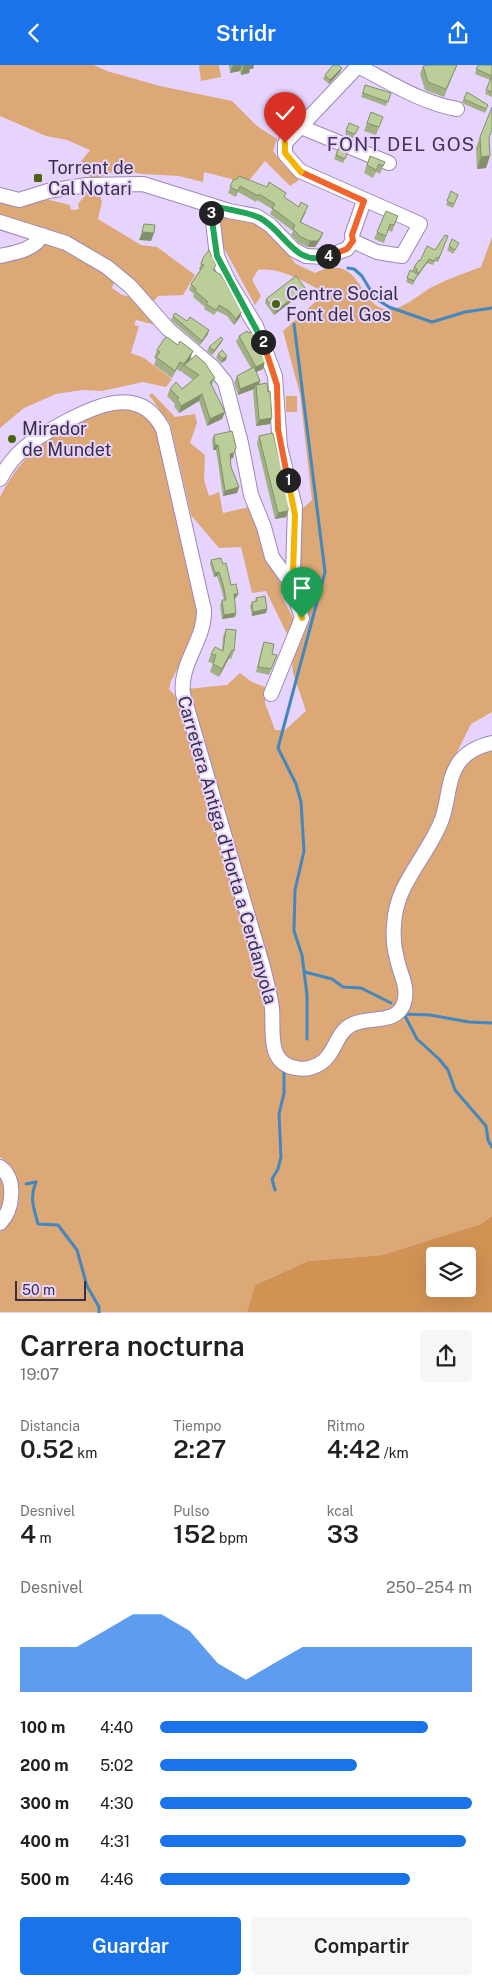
<!DOCTYPE html>
<html lang="es">
<head>
<meta charset="utf-8">
<style>
  :root { --surface:#fff; --page:#f6f6f6; --text:#202124; --muted:#757577; --accent:#1a73e8 }
  body { margin:0; font-family:"Public Sans",sans-serif; background:var(--page); color:var(--text); height:100vh; display:flex; flex-direction:column; font-size:19px; white-space:nowrap }
  * { box-sizing:border-box; margin:0 }
  p { font-size:16px; color:var(--muted) }
  .icon { flex:none; width:28px; height:28px; fill:none; stroke:currentColor; stroke-width:2; stroke-linecap:round; stroke-linejoin:round }
  .map { position:relative; height:1248px; overflow:hidden }
  .sheet { display:flex; flex-direction:column; background:var(--surface); flex:1 }
  .sheet>* { flex:none }
  .buttons { position:absolute; left:426px; top:1182px; display:grid; gap:10px }
  .buttons a { display:grid; place-items:center; width:50px; height:50px; border-radius:5px; background:var(--surface); box-shadow:0 5px 20px #0002; font-size:25px }
  .scale { position:absolute; left:15px; bottom:12px; width:71px; box-sizing:border-box; padding-left:5px; border:2px solid #393045; border-top:0; font-size:14px; line-height:18px; white-space:nowrap; color:#393045; -webkit-text-stroke:4px #e6d4fe; paint-order:stroke }
  .pin { position:absolute; display:grid; place-items:center; width:42px; height:42px; color:#fff; margin:-51px -21px; border-radius:50% 50% 50% 0; rotate:-45deg; box-shadow:0 0 5px #0007 }
  .pin .icon { rotate:45deg }
  .km { position:absolute; width:25px; height:25px; margin:-12px; border-radius:50%; background:#222; color:#fff; font-size:14px; line-height:25px; text-align:center }
  .round { display:grid; place-items:center; flex:none; width:52px; height:52px; border-radius:5px; background:var(--page) }
  .head { display:flex; align-items:center; justify-content:space-between; height:85px; padding:0 20px }
  h1 { font-size:28px; font-weight:600; line-height:38px }
  .metrics { display:grid; grid-template-columns:repeat(3,1fr); gap:8px; height:85px; padding:5px 20px }
  .metrics div { display:grid; align-content:center }
  .metrics b { font-size:25px; font-weight:600 }
  .metrics small { font-size:14px; font-weight:400 }
  .metrics p { font-size:14px }
  .chart { height:140px; padding:10px 20px }
  .chart p { display:flex; justify-content:space-between }
  .chart svg { width:100%; height:90px; margin-top:5px; fill:var(--accent); opacity:.7 }
  .action { display:flex; gap:10px; margin-top:auto; padding:10px 20px }
  .action a { flex:1; height:58px; border-radius:5px; background:var(--accent); color:#fff; font-size:20px; font-weight:600; line-height:58px; text-align:center }
  .action a+a { background:var(--page); color:var(--text) }
  ul { padding:0 20px; list-style:none; font-size:16px }
  li { display:grid; grid-template-columns:80px 60px 1fr; align-items:center; height:38px }
  li i { height:12px; border-radius:6px; background:var(--accent) }
  header { display:flex; justify-content:space-between; align-items:center; height:65px; padding:0 20px; background:var(--accent); color:#fff; font-size:22px; font-weight:600 }
  .map>svg:first-child { display:block }
  .green { fill:#dca875 }
  .forest { fill:#d19354; fill-rule:evenodd }
  .lines { fill:none; stroke-linecap:round; stroke-linejoin:round }
  .stream { stroke:#4288bf; stroke-width:3 }
  .minor-casing { stroke:#9d87b8; stroke-width:16 }
  .minor { stroke:#fff; stroke-width:14 }
  .wall { fill:#a1b184 }
  .shaded-wall { fill:#83906b }
  .building { fill:#bbce99; stroke:#83906b }
  .split-1-casing { stroke:#fff; stroke-width:10 }
  .split-2-casing { stroke:#fff; stroke-width:10 }
  .split-3-casing { stroke:#fff; stroke-width:10 }
  .split-4-casing { stroke:#fff; stroke-width:10 }
  .split-5-casing { stroke:#fff; stroke-width:10 }
  .split-6-casing { stroke:#fff; stroke-width:10 }
  .split-1 { stroke:#f5b400; stroke-width:6 }
  .split-2 { stroke:#f0652b; stroke-width:6 }
  .split-3 { stroke:#22a559; stroke-width:6 }
  .split-4 { stroke:#22a559; stroke-width:6 }
  .split-5 { stroke:#f0652b; stroke-width:6 }
  .split-6 { stroke:#f5b400; stroke-width:6 }
  .poi-dot { fill:#4c620f; stroke:#e6d4fe; stroke-width:2 }
  .labels { text-anchor:middle; stroke-width:4; stroke-linejoin:round; paint-order:stroke }
  .poi-label { font-size:18px; fill:#393045; stroke:#e6d4fe; text-anchor:start }
  .street-label { font-size:18px; fill:#393045; stroke:#e6d4fe }
  .neighbourhood-label { font-size:19px; letter-spacing:1px; fill:#45315c; stroke:#e6d4fe }
</style>
</head>
<body>
<header><svg class="icon" aria-label="back" viewBox="0 0 24 24"><path d="M15 5l-7 7 7 7"/></svg>Stridr<svg class="icon" aria-label="share" viewBox="0 0 24 24"><path d="M12 15V3M7 8l5-5 5 5M5 13v7h14v-7"/></svg></header>
<div class="map">
<svg width="492" height="1248" viewBox="0 0 492 1248">
  <rect width="100%" height="100%" fill="#e6d4fe"/>
  <g class="green">
    <path d="M0,0H94L107,6L160,21L232,36L257,61L277,74L273,86L282,98L299,115L290,121L265,96L247,118L204,107L203,117L179,111L143,109L118,105L95,114L75,104L90,85L67,75L46,71L0,51Z"/>
    <path d="M199,0H219L221,12L201,16Z"/>
    <path d="M97,122L102,137L98,154L141,180L157,182L195,210L183,230L158,231L154,236L123,212L0,152V134H46L70,140L71,145L79,144L78,139L90,124Z"/>
    <path d="M218,151L254,157L277,176L296,199L315,208C360,186 358,238 384,244C400,248 419,229 432,222C448,214 465,208 481,202L492,172V647L471,659L451,699L431,764L399,819V937L389,947L360,951L316,996L295,998L282,988L187,624L227,620L240,608L252,617L265,622V638L275,665H285L306,646L293,608L292,595L305,553L300,520V446L312,435L300,329L283,266L325,228C305,217 280,202 258,205L252,215L261,231L255,240L220,176Z"/>
    <path d="M48,179L59,180L115,215L112,223L122,230L137,233L163,262L136,255L134,260L139,261L131,288L144,293L172,314L166,322L143,317L102,326L82,325L56,329L24,343L0,363V197Z"/>
    <path d="M152,328L175,352L195,349L197,358L190,378L205,390L204,415L209,431L219,427L223,448L249,442L259,465L270,500L284,524L281,530L294,555L287,569L266,526L252,528L241,482L219,483L191,450L170,359L149,330Z"/>
    <rect x="286" y="331" width="11" height="16"/>
    <path d="M110,344C136,344 141,346 158,366L198,545L194,573L171,616L169,624L178,634L265,932L270,991L279,1003L295,1009L352,966L364,962L392,958L406,949L412,930L401,887V855L405,836L451,746L458,716L463,702L478,689L492,684V1151L481,1159L382,1190L308,1196L255,1220L247,1247H0V1167C21,1150 25,1127 10,1104C7,1099 5,1095 0,1092V432C26,382 57,362 110,344Z"/>
    <path d="M0,1113L4,1117V1140L0,1147Z"/>
  </g>
  <path class="forest" d="M492,1151V1247H247L255,1220L308,1196L382,1190L481,1159ZM468,1191V1224H435V1191Z"/>
  <g class="lines">
    <g class="stream">
      <path d="M348,203L354,204L362,211L375,233L389,242L432,257L465,247L492,243"/>
      <path d="M294,259L325,507L278,683L296,719L301,737L304,786L295,825L294,866L302,890L307,930V974"/>
      <path d="M305,907L332,914L343,922L361,923L391,938"/>
      <path d="M492,958L469,957L430,950L404,949L417,974L439,994L448,1005L455,1025L486,1061L488,1075L492,1082"/>
      <path d="M26,1119L36,1117C29,1133 34,1143 38,1159L58,1160L77,1185L87,1221L99,1242V1248"/>
      <path d="M275,1125L272,1114L278,1104L281,1092L279,1049L284,1028V1007"/>
    </g>
    <g class="minor-casing">
      <g id="minor">
        <path d="M358,1C389,17 422,38 457,44"/>
        <path d="M301,62L389,98"/>
        <path d="M0,130L19,135L48,126L87,120L143,119L229,146L256,151L270,160L294,185L306,191L325,192L347,184L353,176"/>
        <path d="M211,140L217,191L229,217L256,261L275,311L280,382L295,442L293,507L290,517L302,553L271,629"/>
        <path d="M0,157L66,178L107,202L130,221L168,264L213,302L225,317L241,378L251,430L264,462L272,492L290,517"/>
        <path d="M353,176L377,187L402,191L420,159L300,106L285,89V78L359,0"/>
        <path d="M353,176L352,170L364,136"/>
        <path d="M0,191C14,188 35,185 42,170"/>
        <path d="M0,414C15,384 40,370 69,355C101,338 142,322 163,364L204,545C205,576 179,598 183,629L263,902C266,915 270,929 272,943C274,965 266,998 296,1003C304,1005 313,1003 321,998C335,989 336,968 351,960C368,950 396,961 404,938C409,922 400,909 397,894C394,883 393,871 394,860C396,817 428,792 442,754C449,735 447,713 460,696C468,686 479,681 492,678"/>
        <path d="M0,1102C17,1114 13,1145 0,1158"/>
      </g>
    </g>
    <use href="#minor" class="minor"/>
  </g>
  <g class="wall">
    <path d="M229,0H254L253,4H250L249,8L241,10L240,6L230,8Z"/>
    <path d="M457,0L444,32L425,25L420,9L423,1Z"/>
    <path d="M478,0L492,1V32L485,29L490,15L475,9Z"/>
    <path d="M342,3L340,7L329,19L323,14L325,10Z"/>
    <path d="M365,20L391,28L386,41L361,32Z"/>
    <path d="M467,27L487,44L485,48L464,39L462,37Z"/>
    <path d="M371,47L383,52L376,70L364,66Z"/>
    <path d="M349,58L359,62L353,73L345,70Z"/>
    <path d="M480,72L489,73L486,103L477,104L476,83Z"/>
    <path d="M339,82L348,86L343,98L334,94Z"/>
    <path d="M370,91L385,97L380,109L376,107L373,113L364,108Z"/>
    <path d="M233,115L284,132L306,147L301,157L321,173L315,182H308L299,178L291,170L293,166L270,149L272,144L257,135L256,137L238,127L236,132L228,128Z"/>
    <path d="M451,126L458,130L453,143L446,140Z"/>
    <path d="M398,151L392,167L388,165L384,178L374,174L377,167Z"/>
    <path d="M448,171L438,197L435,196L433,200L427,198L417,212V211L413,220L406,217L410,205L412,206L414,202L420,196L435,185Z"/>
    <path d="M449,181L457,182L453,189L447,185Z"/>
    <path d="M203,193L214,205L240,252L234,260L227,251L217,246L214,250L204,244L205,242L193,232L194,229L189,225L191,219L200,205L199,204Z"/>
    <path d="M304,227L274,250L265,238L266,234Z"/>
    <path d="M173,251L187,256L208,269L200,280L171,255Z"/>
    <path d="M239,271L263,304L256,307L260,316L259,319L270,359L256,361L253,326L254,324L238,330L234,318L237,311L251,303L236,277Z"/>
    <path d="M223,274L221,278L212,290L207,286L209,282Z"/>
    <path d="M178,280L193,286L190,294L186,299L215,313L212,320L222,354L207,361L199,336L179,348L174,341L175,339L167,331L170,324H182L193,315L182,307L184,303L181,307L177,304L172,313L154,300L156,294L154,293L157,285Z"/>
    <path d="M218,289L226,295L221,298L216,293Z"/>
    <path d="M214,370L234,388L233,393L230,394L231,402L239,422L237,428L223,431L216,385H213L212,375Z"/>
    <path d="M259,371L288,446L286,452L275,454L257,378Z"/>
    <path d="M211,495L231,520L236,533H234L236,548L235,552L222,554L220,540L222,535H224L221,523L217,511L214,512L210,499Z"/>
    <path d="M256,533L267,544L266,548L252,551L250,541L252,537L255,536Z"/>
    <path d="M226,564L234,586L231,594L229,593L219,612L210,607L213,598L208,597L211,589L222,585L223,572Z"/>
    <path d="M264,577L272,589L277,590L269,610L256,607L262,582Z"/>
  </g>
  <g class="shaded-wall">
    <path d="M233,0H242L240,6L230,8Z"/>
    <path d="M244,0H254L253,4H250L249,8L241,10Z"/>
    <path d="M342,3L340,7L329,19L330,15Z"/>
    <path d="M490,91L486,103L477,104L481,92Z"/>
    <path d="M142,167L154,168L151,176L139,175Z"/>
    <path d="M323,168L321,173L315,182H308L310,176Z"/>
    <path d="M429,194L427,198L417,212L419,208Z"/>
    <path d="M305,223L304,227L274,250L276,246Z"/>
    <path d="M242,246L240,252L234,260L236,254Z"/>
    <path d="M209,265L208,269L200,280L202,276Z"/>
    <path d="M223,274L221,278L212,290L214,286Z"/>
    <path d="M193,286L190,294L185,301L184,300L181,307L184,299Z"/>
    <path d="M227,291L226,295L221,298L223,294Z"/>
    <path d="M265,297L263,304L254,308L256,302Z"/>
    <path d="M260,316L258,323L256,320L254,324L238,330L240,324Z"/>
    <path d="M202,329L199,336L179,348L181,341Z"/>
    <path d="M225,347L222,354L207,361L210,354Z"/>
    <path d="M272,353L270,359L256,361L259,355Z"/>
    <path d="M215,380H218L216,385H213Z"/>
    <path d="M234,388L233,393L228,394L230,389Z"/>
    <path d="M239,422L237,428L223,431L225,426Z"/>
    <path d="M288,446L286,452L275,454L278,448Z"/>
    <path d="M219,507L217,511L214,512L215,508Z"/>
    <path d="M234,529H238L236,533L232,534Z"/>
    <path d="M267,544L266,548L252,551L253,547Z"/>
    <path d="M236,548L235,552L222,554L224,550Z"/>
    <path d="M232,585L229,593L219,612L222,604Z"/>
  </g>
  <g class="building">
    <path d="M333,0H338L342,3L330,15L325,10Z"/>
    <path d="M428,0H457L446,24L428,17L423,1Z"/>
    <path d="M478,0H490L492,1V11L476,4Z"/>
    <path d="M492,11V27L486,25Z"/>
    <path d="M365,20L391,28L388,37L363,28Z"/>
    <path d="M467,27L488,40L486,44L466,35L464,33Z"/>
    <path d="M492,42V65L489,72L490,91L481,92L480,72Z"/>
    <path d="M371,47L383,52L379,62L367,58Z"/>
    <path d="M349,58L359,62L355,69L346,66Z"/>
    <path d="M339,82L348,86L345,94L336,90Z"/>
    <path d="M370,91L385,97L383,101L379,99L376,105L367,100Z"/>
    <path d="M239,111L267,122L269,117L286,128L284,132L299,142L301,137L308,141L300,157L323,168L318,176H310L301,172L293,164L295,160L272,143L275,139L259,129L258,131L240,121L238,126L230,122L233,115L237,114Z"/>
    <path d="M451,126L458,130L454,139L447,136Z"/>
    <path d="M386,146L398,151L394,160L390,159L386,171L377,167Z"/>
    <path d="M144,159L155,160L154,168L142,167Z"/>
    <path d="M445,170L448,171L439,193L437,192L434,196L429,194L419,208L416,206L417,204L414,202L419,195L420,196L427,181L435,185Z"/>
    <path d="M452,174L459,178L455,185L449,181Z"/>
    <path d="M209,185L216,200L213,205L221,210L242,246L236,254L229,246L219,240L216,245L206,239L208,237L195,226L196,224L191,219L204,200L201,199L203,193Z"/>
    <path d="M410,205L418,209L414,216L407,213Z"/>
    <path d="M296,211L305,223L276,246L266,234Z"/>
    <path d="M175,248L187,256L190,252L209,265L202,276L173,251Z"/>
    <path d="M247,266L248,268L254,266L265,297L256,302L239,271Z"/>
    <path d="M167,272L178,280L180,276L193,286L184,299L180,297L175,306L156,292L160,287L157,285L164,274Z"/>
    <path d="M221,272L223,274L214,286L209,282Z"/>
    <path d="M222,285L227,291L223,294L218,289Z"/>
    <path d="M196,290L205,298L215,313L210,317L225,347L210,354L202,329L181,341L177,334L179,333L170,324L176,317L182,324L199,310L184,300Z"/>
    <path d="M254,302L260,316L240,324L237,311Z"/>
    <path d="M267,318L268,327L270,326L272,353L259,355L256,320Z"/>
    <path d="M232,366L236,382L234,388L230,389L231,402L239,422L225,426L218,380H215L214,370Z"/>
    <path d="M273,368L289,437L288,446L278,448L259,371Z"/>
    <path d="M221,493L223,499L226,498L231,520L236,519L238,529H234L236,548L224,550L222,535H226L223,519L219,507L215,508L211,495Z"/>
    <path d="M265,531L267,544L253,547L252,537L257,536L256,533Z"/>
    <path d="M226,564L236,565L234,586L232,585L222,604L213,599L216,590L211,589L215,582L223,586Z"/>
    <path d="M264,577L274,579L272,589L277,590L271,604L258,602Z"/>
  </g>
  <g class="lines">
    <g class="split-1-casing">
      <path id="split-1" d="M288,415L295,450L293,507L290,517L302,553"/>
    </g>
    <g class="split-2-casing">
      <path id="split-2" d="M263,277L277,320L278,364L288,415"/>
    </g>
    <g class="split-3-casing">
      <path id="split-3" d="M211,148L217,191L263,277"/>
    </g>
    <g class="split-4-casing">
      <path id="split-4" d="M211,148V140C226,145 246,146 260,153C284,165 295,203 328,191"/>
    </g>
    <g class="split-5-casing">
      <path id="split-5" d="M301,107L364,136L352,170L353,176L347,184L328,191"/>
    </g>
    <g class="split-6-casing">
      <path id="split-6" d="M285,78V88L301,107"/>
    </g>
    <use href="#split-1" class="split-1"/>
    <use href="#split-2" class="split-2"/>
    <use href="#split-3" class="split-3"/>
    <use href="#split-4" class="split-4"/>
    <use href="#split-5" class="split-5"/>
    <use href="#split-6" class="split-6"/>
  </g>
  <g class="poi-dot">
    <rect x="33" y="108" width="10" height="10" rx="2.5"/>
    <circle cx="276" cy="239" r="5"/>
    <circle cx="12" cy="374" r="5"/>
  </g>
  <g class="labels">
    <g class="poi-label">
      <text x="48" y="109">Torrent de<tspan x="48" dy="21">Cal Notari</tspan></text>
      <text x="286" y="235">Centre Social<tspan x="286" dy="21">Font del Gos</tspan></text>
      <text x="22" y="370">Mirador<tspan x="22" dy="21">de Mundet</tspan></text>
    </g>
    <g class="street-label">
      <text transform="translate(227 785) rotate(74)" y="6">Carretera Antiga d'Horta a Cerdanyola</text>
    </g>
    <g class="neighbourhood-label">
      <text x="401" y="86">FONT DEL GOS</text>
    </g>
  </g>
</svg>
<div class="buttons">
<a><svg class="icon" aria-label="layers" viewBox="0 0 24 24"><path d="M12 4l9 5-9 5-9-5zM3 14l9 5 9-5"/></svg></a>
</div>
<div class="scale">50 m</div>
<div class="pin" style="left:302px;top:553px;background:#1e9e55"><svg class="icon" aria-label="arrive" viewBox="0 0 24 24"><path d="M6 21V4h12l-3 4 3 4H6"/></svg></div>
<div class="pin" style="left:285px;top:78px;background:#d93025"><svg class="icon" aria-label="check" viewBox="0 0 24 24"><path d="M5 12l5 5 9-10"/></svg></div>
<b class="km" style="left:288px;top:415px">1</b>
<b class="km" style="left:263px;top:277px">2</b>
<b class="km" style="left:211px;top:148px">3</b>
<b class="km" style="left:328px;top:191px">4</b>
</div>
<section class="sheet">
<div class="head"><div><h1>Carrera nocturna</h1><p>19:07</p></div><a class="round"><svg class="icon" aria-label="share" viewBox="0 0 24 24"><path d="M12 15V3M7 8l5-5 5 5M5 13v7h14v-7"/></svg></a></div>
<div class="metrics">
<div><p>Distancia</p><b>0.52<small> km</small></b></div>
<div><p>Tiempo</p><b>2:27</b></div>
<div><p>Ritmo</p><b>4:42<small> /km</small></b></div>
</div>
<div class="metrics">
<div><p>Desnivel</p><b>4<small> m</small></b></div>
<div><p>Pulso</p><b>152<small> bpm</small></b></div>
<div><p>kcal</p><b>33</b></div>
</div>
<div class="chart"><p><span>Desnivel</span>250–254 m</p>
<svg viewBox="0 0 160 44" preserveAspectRatio="none"><path d="M0 44V22L10 22L20 22L30 14L40 6L50 6L60 14L70 30L80 38L90 30L100 22L110 22L120 22L130 22L140 22L150 22L160 22V44z"/></svg>
</div>
<ul>
<li><b>100 m</b>4:40<i style="width:86%"></i></li>
<li><b>200 m</b>5:02<i style="width:63%"></i></li>
<li><b>300 m</b>4:30<i style="width:100%"></i></li>
<li><b>400 m</b>4:31<i style="width:98%"></i></li>
<li><b>500 m</b>4:46<i style="width:80%"></i></li>
</ul>
<div class="action"><a>Guardar</a><a>Compartir</a></div>
</section>
</body>
</html>
